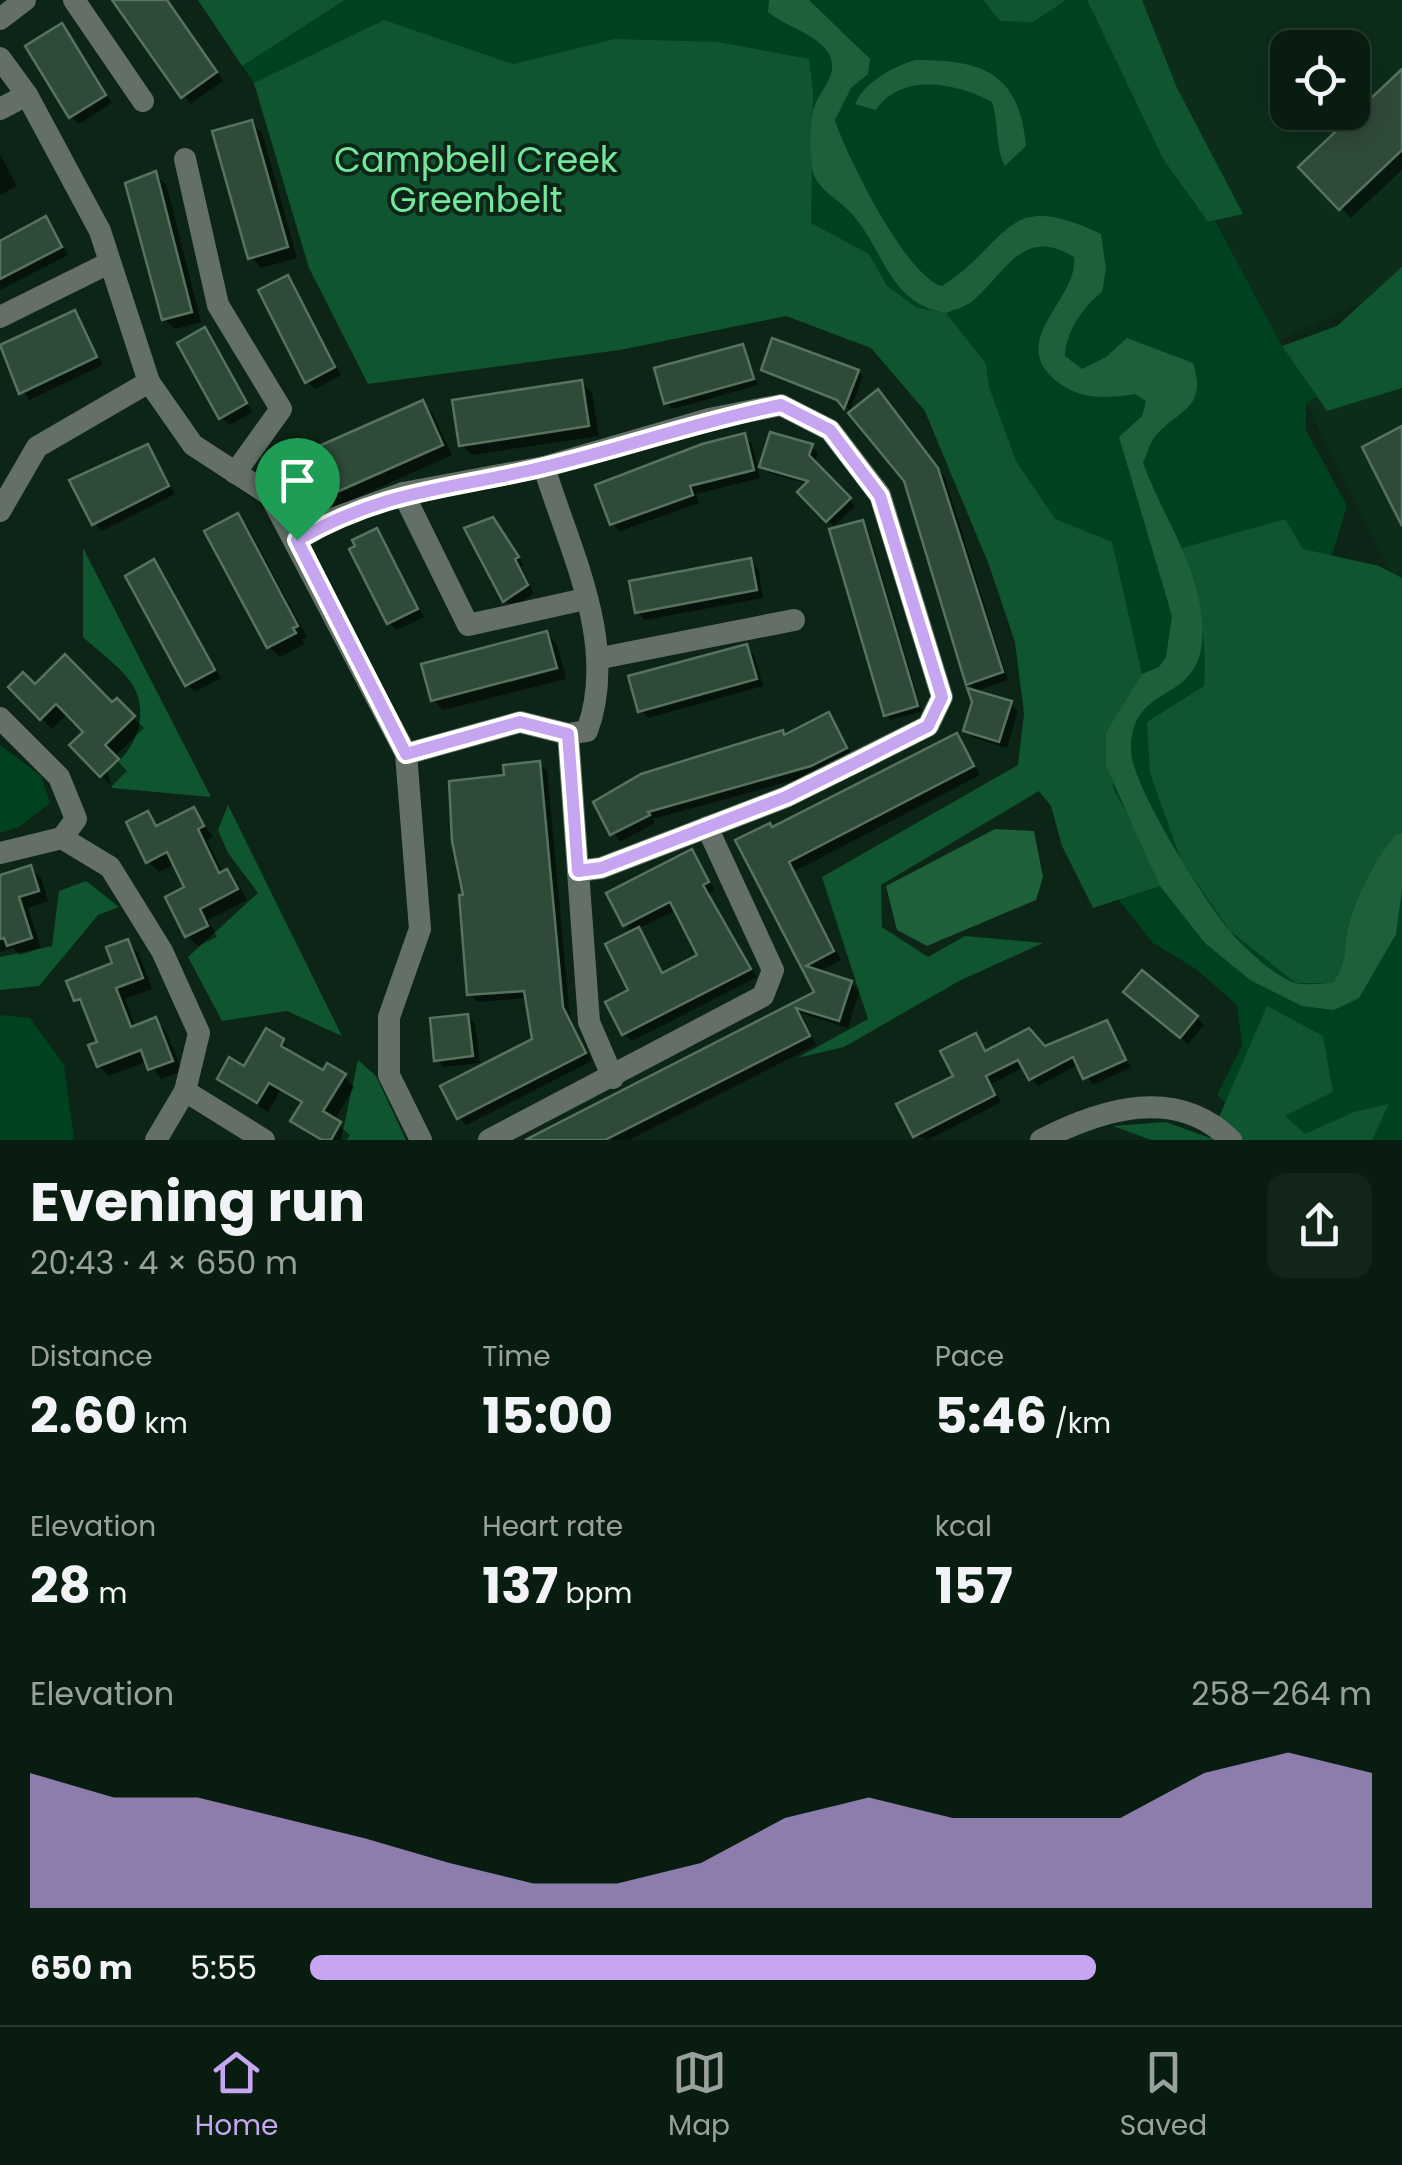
<!DOCTYPE html>
<html lang="en">
<head>
<meta charset="utf-8">
<style>
  :root { --surface:#091c10; --page:#122519; --text:#f1f3f6; --muted:#99a19f; --line:#293a30; --accent:#c6a6f0 }
  body { margin:0; font-family:Poppins,sans-serif; background:var(--page); color:var(--text); height:100vh; display:flex; flex-direction:column; font-size:38px; white-space:nowrap }
  * { box-sizing:border-box; margin:0 }
  p { font-size:32px; color:var(--muted) }
  .icon { flex:none; width:55px; height:55px; fill:none; stroke:currentColor; stroke-width:2; stroke-linecap:round; stroke-linejoin:round }
  .map { position:relative; height:1140px; overflow:hidden }
  .panel { display:flex; flex-direction:column; background:var(--surface); flex:1 }
  .panel>* { flex:none }
  .tools { position:absolute; left:1270px; top:30px; display:grid; gap:20px }
  .tools a { display:grid; place-items:center; width:100px; height:100px; border-radius:20px; background:var(--surface); box-shadow:0 5px 25px #0003,0 0 0 2px var(--line); font-size:50px }
  .pin { position:absolute; display:grid; place-items:center; width:85px; height:85px; color:#fff; margin:-102px -42px; border-radius:50% 50% 50% 0; rotate:-45deg; box-shadow:0 0 10px #0007 }
  .pin .icon { rotate:45deg }
  .round { display:grid; place-items:center; flex:none; width:105px; height:105px; border-radius:20px; background:var(--page) }
  .head { display:flex; align-items:center; justify-content:space-between; height:170px; padding:0 30px }
  h1 { font-size:55px; font-weight:700; line-height:75px }
  .metrics { display:grid; grid-template-columns:repeat(3,1fr); gap:15px; height:170px; padding:10px 30px }
  .metrics div { display:grid; align-content:center }
  .metrics b { font-size:50px; font-weight:700 }
  .metrics small { font-size:28px; font-weight:400 }
  .metrics p { font-size:28px }
  .chart { height:280px; padding:20px 30px }
  .chart p { display:flex; justify-content:space-between }
  .chart svg { width:100%; height:180px; margin-top:10px; fill:var(--accent); opacity:.7 }
  ul { padding:0 30px; list-style:none; font-size:32px }
  li { display:grid; grid-template-columns:160px 120px 1fr; align-items:center; height:75px }
  li i { height:25px; border-radius:12px; background:var(--accent) }
  .dock { display:flex; justify-content:space-around; align-items:center; height:140px; border-top:2px solid var(--line); background:var(--surface); font-size:28px; color:var(--muted) }
  .dock a { display:grid; justify-items:center; gap:5px }
  .dock .selected { color:var(--accent) }
  .map>svg:first-child { display:block }
  .built { fill:#0c2d19; fill-rule:evenodd }
  .green { fill:#004120 }
  .forest { fill:#0f552f }
  .water { fill:#1e6039 }
  .shadow { fill:#0007; fill-rule:evenodd }
  .building { fill:#304a38; stroke:#57725e; stroke-width:2.5 }
  .lines { fill:none; stroke-linecap:round; stroke-linejoin:round }
  .minor { stroke:#647067; stroke-width:22 }
  .route-casing { stroke:#fff; stroke-width:20 }
  .route { stroke:#c6a6f0; stroke-width:12 }
  .labels { text-anchor:middle; stroke-width:8; stroke-linejoin:round; paint-order:stroke }
  .park-label { font-size:35px; fill:#75e69e; stroke:#0c2516 }
</style>
</head>
<body>
<div class="map">
<svg width="1402" height="1140" viewBox="0 0 1402 1140">
  <rect width="100%" height="100%" fill="#0c2516"/>
  <g class="built">
    <path d="M1100,0H1402V284L1279,340ZM1288,48H1352V112H1288Z"/>
    <path d="M1402,358V594L1306,403Z"/>
  </g>
  <g class="green">
    <path d="M198,0H1087L1163,159L1208,222L1215,220L1282,346L1317,397L1306,403V430L1347,506L1332,555L1402,701V1140H1262L1217,1095L1242,1045L1237,1005L1196,969L1153,943L1114,894L1062,846L1033,642L952,477L925,411L885,338L798,306L309,268L254,83Z"/>
    <path d="M0,745L41,776L50,803L19,827L0,833Z"/>
    <path d="M0,1015L30,1018L64,1065L74,1140H0Z"/>
  </g>
  <g class="forest">
    <path d="M198,0H345L242,66Z"/>
    <path d="M983,0H1066L1033,22L1000,21Z"/>
    <path d="M1087,0H1142L1177,88L1243,214L1208,222L1163,159Z"/>
    <path d="M384,20L513,64L615,39L718,42L809,59L813,90L811,223L869,254L887,286L917,308L946,313L986,364L989,387L1016,461L1055,519L1112,542L1142,674L1106,732L1114,791L1139,832L1160,886L1093,908L1062,846L1051,806L1039,791L881,885L882,927L928,957L965,936L1043,943L959,981L844,1047L797,1058L868,1019L822,877L1018,765L1024,713L1015,642L989,565L925,411L871,348L786,316L620,350L368,384L309,268L254,83Z"/>
    <path d="M1402,267V388L1327,411L1282,346L1337,326Z"/>
    <path d="M1285,519L1303,549L1379,566L1402,578V833L1396,834C1376,860 1353,900 1347,932C1343,957 1348,959 1333,983H1296L1230,931L1181,860L1150,773L1147,722L1204,686C1208,637 1198,595 1182,548Z"/>
    <path d="M83,548L211,797L112,788L107,770C136,753 152,711 130,681C118,665 98,651 83,637Z"/>
    <path d="M228,805L342,1036L287,1011L222,1021L188,957L258,893L228,853L218,830Z"/>
    <path d="M86,881L119,907L98,915L39,986L0,990V957L52,946L59,891Z"/>
    <path d="M1267,1006L1323,1036L1333,1092L1285,1116L1305,1134L1354,1112L1389,1104L1372,1140H1151L1113,1126L1166,1122L1210,1138Z"/>
    <path d="M358,1060L376,1076L406,1140H341Z"/>
  </g>
  <g class="water">
    <path d="M769,0H809L870,59L868,74L851,88L835,120C846,155 907,278 942,286C1011,242 1003,187 1101,234L1106,269L1102,292C1083,307 1066,331 1065,356L1082,369L1106,357L1127,338L1193,363C1207,407 1182,408 1157,434C1150,441 1147,454 1143,463C1162,515 1198,564 1202,621C1209,711 1131,675 1131,750C1131,785 1205,901 1229,930C1244,948 1274,976 1295,983C1306,986 1323,983 1333,983C1348,959 1343,956 1347,932C1353,900 1376,859 1396,834L1402,833V889L1396,934L1359,998L1334,1010L1302,1006L1250,980L1205,943L1160,886L1106,766V732L1142,674L1159,667L1166,657L1172,616L1119,437L1142,416L1146,401L1135,394C1105,399 1079,400 1055,380C1007,339 1079,299 1074,257C1025,226 1007,270 975,299C968,306 956,309 946,313C887,303 885,249 850,212C837,198 813,187 812,166C810,150 810,128 813,112C816,92 839,79 830,56C821,35 785,27 768,12Z"/>
    <path d="M915,60C983,60 1019,72 1026,146L1005,166C995,148 999,123 992,102C956,83 902,72 876,110L855,104C866,81 891,68 915,60Z"/>
    <path d="M995,829L1034,831L1043,877L1036,900L927,946L897,930L886,886Z"/>
  </g>
  <g class="shadow">
    <path d="M116,0H168L223,81L190,104Z"/>
    <path d="M61,26L112,103L79,124L71,116Z"/>
    <path d="M1402,79V170L1351,218L1302,167Z"/>
    <path d="M251,122L262,133L297,258L261,268L251,257Z"/>
    <path d="M0,154L17,186L0,195Z"/>
    <path d="M155,174L166,184L201,322L175,329L164,318L127,184Z"/>
    <path d="M46,219L68,255L0,290V243Z"/>
    <path d="M288,278L341,375L315,389L307,381Z"/>
    <path d="M75,313L103,365L29,400L1,348Z"/>
    <path d="M205,330L253,412L229,425L221,417Z"/>
    <path d="M742,347L758,385L673,409L666,403Z"/>
    <path d="M764,369L858,372L863,376L850,411L843,403Z"/>
    <path d="M581,382L592,393L599,436L472,455L462,445Z"/>
    <path d="M885,399L945,478L1008,680L976,691L968,683Z"/>
    <path d="M423,403L433,414L452,455L334,508L323,497Z"/>
    <path d="M744,436L752,444L760,478L696,494L699,503L620,531L612,524Z"/>
    <path d="M811,446L818,453L814,464L855,506L834,526L800,492L808,484L769,473L762,467Z"/>
    <path d="M148,447L175,494L102,531L94,523Z"/>
    <path d="M237,516L248,527L307,637L302,640L304,644L280,657L269,647Z"/>
    <path d="M492,519L524,565L521,567L534,593L513,608L505,600Z"/>
    <path d="M862,522L868,528L922,711L891,720L886,715Z"/>
    <path d="M377,531L424,617L397,630L389,623Z"/>
    <path d="M750,561L758,569L763,598L645,620L638,612Z"/>
    <path d="M154,562L221,678L195,692L187,685Z"/>
    <path d="M547,634L557,645L566,679L443,710L433,700Z"/>
    <path d="M747,647L754,655L763,686L648,718L640,710Z"/>
    <path d="M11,687H35L112,706L117,701L144,728L114,757L127,771L112,786L72,746L87,732L68,713L52,729Z"/>
    <path d="M1010,704L1018,711L1007,748L974,738L966,730Z"/>
    <path d="M829,715L853,756L820,773L653,819L655,823L620,842L596,803L782,733L786,737Z"/>
    <path d="M957,736L980,775L795,871L841,960L817,973L851,983L859,992L848,1028L801,1013L816,1045L629,1140H530L818,993L738,841L773,830Z"/>
    <path d="M539,764L547,771L570,1017L592,1061L466,1125L459,1117L535,1040L528,998L477,1002L470,994L466,897L506,778Z"/>
    <path d="M194,810L213,837L207,840L223,873L227,872L237,882L247,900L208,920L217,937L198,946L187,935L188,888L175,864L159,872L148,861L147,814L160,827Z"/>
    <path d="M692,852L715,890L709,893L757,977L632,1041L624,1034L632,991L633,933L625,924ZM676,910L700,956L664,974L637,929Z"/>
    <path d="M30,868L41,878L48,901L28,908L41,948L20,955L13,948L0,952V877Z"/>
    <path d="M127,942L138,952L152,989L125,999L136,1028L156,1020L166,1031L182,1071L161,1079L148,1061L109,1076L99,1066L100,1044L87,1010L76,999L116,964Z"/>
    <path d="M1134,999L1197,1018L1204,1025L1188,1044Z"/>
    <path d="M468,1016L475,1024L480,1063L444,1067L437,1060Z"/>
    <path d="M1107,1023L1131,1067L1093,1085L1079,1064L1038,1086L1024,1067L991,1084L1001,1102L928,1140L915,1136L956,1077L975,1036L987,1053L1045,1049Z"/>
    <path d="M283,1041L291,1055L324,1074L344,1076L354,1087L334,1121L350,1135L347,1140H319L304,1131L294,1121L303,1105L280,1091L268,1112L220,1079L245,1069Z"/>
  </g>
  <g class="building">
    <path d="M112,0H167L217,72L181,98Z"/>
    <path d="M62,23L106,95L69,118L25,46Z"/>
    <path d="M1402,69V150L1339,210L1298,167Z"/>
    <path d="M252,120L288,247L248,259L212,131Z"/>
    <path d="M156,171L192,312L162,320L125,183Z"/>
    <path d="M46,216L62,247L0,279V241Z"/>
    <path d="M288,275L335,367L305,383L258,290Z"/>
    <path d="M75,310L97,357L19,394L0,345Z"/>
    <path d="M205,327L247,403L219,419L177,343Z"/>
    <path d="M772,338L859,370L844,409L837,400L761,370Z"/>
    <path d="M743,344L754,379L664,404L654,368Z"/>
    <path d="M582,380L589,426L459,446L452,400Z"/>
    <path d="M878,389L938,468L1003,672L966,685L904,481L848,413Z"/>
    <path d="M423,400L443,445L321,499L301,454Z"/>
    <path d="M1402,426V526L1362,447Z"/>
    <path d="M770,432L813,444L809,455L851,498L826,522L797,492L808,481L759,467Z"/>
    <path d="M745,433L754,470L690,486L693,495L610,525L595,485L702,444Z"/>
    <path d="M148,444L169,486L92,525L69,480Z"/>
    <path d="M238,513L298,626L293,628L296,633L267,648L204,531Z"/>
    <path d="M493,517L519,557L515,559L528,585L503,602L464,528Z"/>
    <path d="M863,520L918,706L884,716L829,529Z"/>
    <path d="M377,528L418,609L387,624L349,549L355,546L352,540Z"/>
    <path d="M751,558L757,590L635,613L629,581Z"/>
    <path d="M154,559L215,670L185,686L125,576Z"/>
    <path d="M547,631L557,668L431,701L421,664Z"/>
    <path d="M747,644L757,679L638,712L628,676Z"/>
    <path d="M65,654L112,702L117,698L135,716L105,745L119,759L100,777L69,745L83,732L56,704L40,720L8,687L23,672L35,684Z"/>
    <path d="M967,688L1012,701L999,742L963,731L972,702Z"/>
    <path d="M829,712L847,748L811,766L648,812L650,815L610,835L593,802L641,774L783,730L784,735Z"/>
    <path d="M957,733L974,766L789,862L834,951L806,966L852,981L839,1021L796,1008L810,1036L605,1140H525L814,992L735,840L770,823L772,827Z"/>
    <path d="M540,761L563,1007L586,1053L457,1119L440,1086L532,1039L524,991L467,995L459,895H463L452,841L449,781L504,775L503,765Z"/>
    <path d="M194,807L204,826L198,829L219,873L227,869L238,889L200,909L208,926L185,937L165,897L184,887L167,852L146,863L126,822L148,811L156,826Z"/>
    <path d="M692,849L709,882L703,885L751,969L622,1035L605,1002L628,990L605,944L639,927L662,973L697,955L670,902L623,926L606,893Z"/>
    <path d="M31,865L39,891L19,897L32,938L7,946L4,938L0,939V875Z"/>
    <path d="M128,939L143,978L116,988L131,1027L156,1017L173,1061L148,1070L141,1050L97,1067L88,1045L97,1042L80,999L74,1001L66,981L112,963L106,947Z"/>
    <path d="M1142,970L1198,1016L1180,1038L1123,992Z"/>
    <path d="M468,1014L473,1056L434,1061L430,1018Z"/>
    <path d="M1107,1020L1126,1060L1083,1079L1073,1057L1029,1080L1018,1060L986,1076L995,1095L913,1137L896,1104L953,1076L940,1051L976,1033L985,1051L1029,1028L1045,1046Z"/>
    <path d="M266,1028L284,1039L281,1046L323,1070L327,1063L346,1074L323,1111L341,1122L331,1140H322L290,1121L302,1102L269,1083L257,1103L217,1079L229,1057L244,1066Z"/>
  </g>
  <g class="lines">
    <g class="minor">
      <path d="M74,0L143,101"/>
      <path d="M0,19L25,0"/>
      <path d="M0,58L27,95L100,231L149,382L193,445L270,495L406,754L420,929L389,1017V1075L421,1140"/>
      <path d="M0,109L27,95"/>
      <path d="M185,159L218,305L281,409L235,473"/>
      <path d="M0,317L109,263"/>
      <path d="M544,467C570,551 619,645 587,731L568,734"/>
      <path d="M403,493L468,625L585,599"/>
      <path d="M0,511L37,447L149,382"/>
      <path d="M297,540L337,517L403,493L544,467L709,419L781,405L830,430L880,495L942,697L928,726L786,797L601,868L578,871"/>
      <path d="M601,658L794,620"/>
      <path d="M0,718L59,777L76,819L62,838"/>
      <path d="M406,754L520,722L568,734L589,1022L613,1078"/>
      <path d="M0,853L62,838L110,867L162,951L199,1033L185,1091L156,1140"/>
      <path d="M185,1091L264,1140"/>
      <path d="M489,1140L763,996L773,970L707,827"/>
      <path d="M1041,1140C1102,1109 1176,1085 1231,1140"/>
    </g>
  </g>
  <g class="lines">
    <g class="route-casing">
      <path id="route" d="M781,405L830,430L880,496L942,697L928,726L857,762L786,797L601,868L578,871L568,734L520,722L406,754L297,540C386,489 449,490 544,467C624,448 700,421 781,405Z"/>
    </g>
    <use href="#route" class="route"/>
  </g>
  <g class="labels">
    <g class="park-label">
      <text x="476" y="172">Campbell Creek<tspan x="476" dy="40">Greenbelt</tspan></text>
    </g>
  </g>
</svg>
<div class="tools">
<a><svg class="icon" aria-label="locate" viewBox="0 0 24 24"><circle cx="12" cy="12" r="6"/><path d="M12 2v4M12 18v4M2 12h4M18 12h4"/></svg></a>
</div>
<div class="pin" style="left:297px;top:540px;background:#1e9e55"><svg class="icon" aria-label="arrive" viewBox="0 0 24 24"><path d="M6 21V4h12l-3 4 3 4H6"/></svg></div>
</div>
<section class="panel">
<div class="head"><div><h1>Evening run</h1><p>20:43 · 4 × 650 m</p></div><a class="round"><svg class="icon" aria-label="share" viewBox="0 0 24 24"><path d="M12 15V3M7 8l5-5 5 5M5 13v7h14v-7"/></svg></a></div>
<div class="metrics">
<div><p>Distance</p><b>2.60<small> km</small></b></div>
<div><p>Time</p><b>15:00</b></div>
<div><p>Pace</p><b>5:46<small> /km</small></b></div>
</div>
<div class="metrics">
<div><p>Elevation</p><b>28<small> m</small></b></div>
<div><p>Heart rate</p><b>137<small> bpm</small></b></div>
<div><p>kcal</p><b>157</b></div>
</div>
<div class="chart"><p><span>Elevation</span>258–264 m</p>
<svg viewBox="0 0 160 44" preserveAspectRatio="none"><path d="M0 44V11L10 17L20 17L30 22L40 27L50 33L60 38L70 38L80 33L90 22L100 17L110 22L120 22L130 22L140 11L150 6L160 11V44z"/></svg>
</div>
<ul>
<li><b>650 m</b>5:55<i style="width:74%"></i></li>
</ul>
</section>
<nav class="dock">
<a class="selected"><svg class="icon" aria-label="home" viewBox="0 0 24 24"><path d="M3 11l9-7 9 7M6 9v11h12V9"/></svg>Home</a>
<a><svg class="icon" aria-label="map" viewBox="0 0 24 24"><path d="M3 6l6-2 6 2 6-2v14l-6 2-6-2-6 2zM9 4v14M15 6v14"/></svg>Map</a>
<a><svg class="icon" aria-label="saved" viewBox="0 0 24 24"><path d="M7 4h10v16l-5-4-5 4z"/></svg>Saved</a>
</nav>
</body>
</html>
